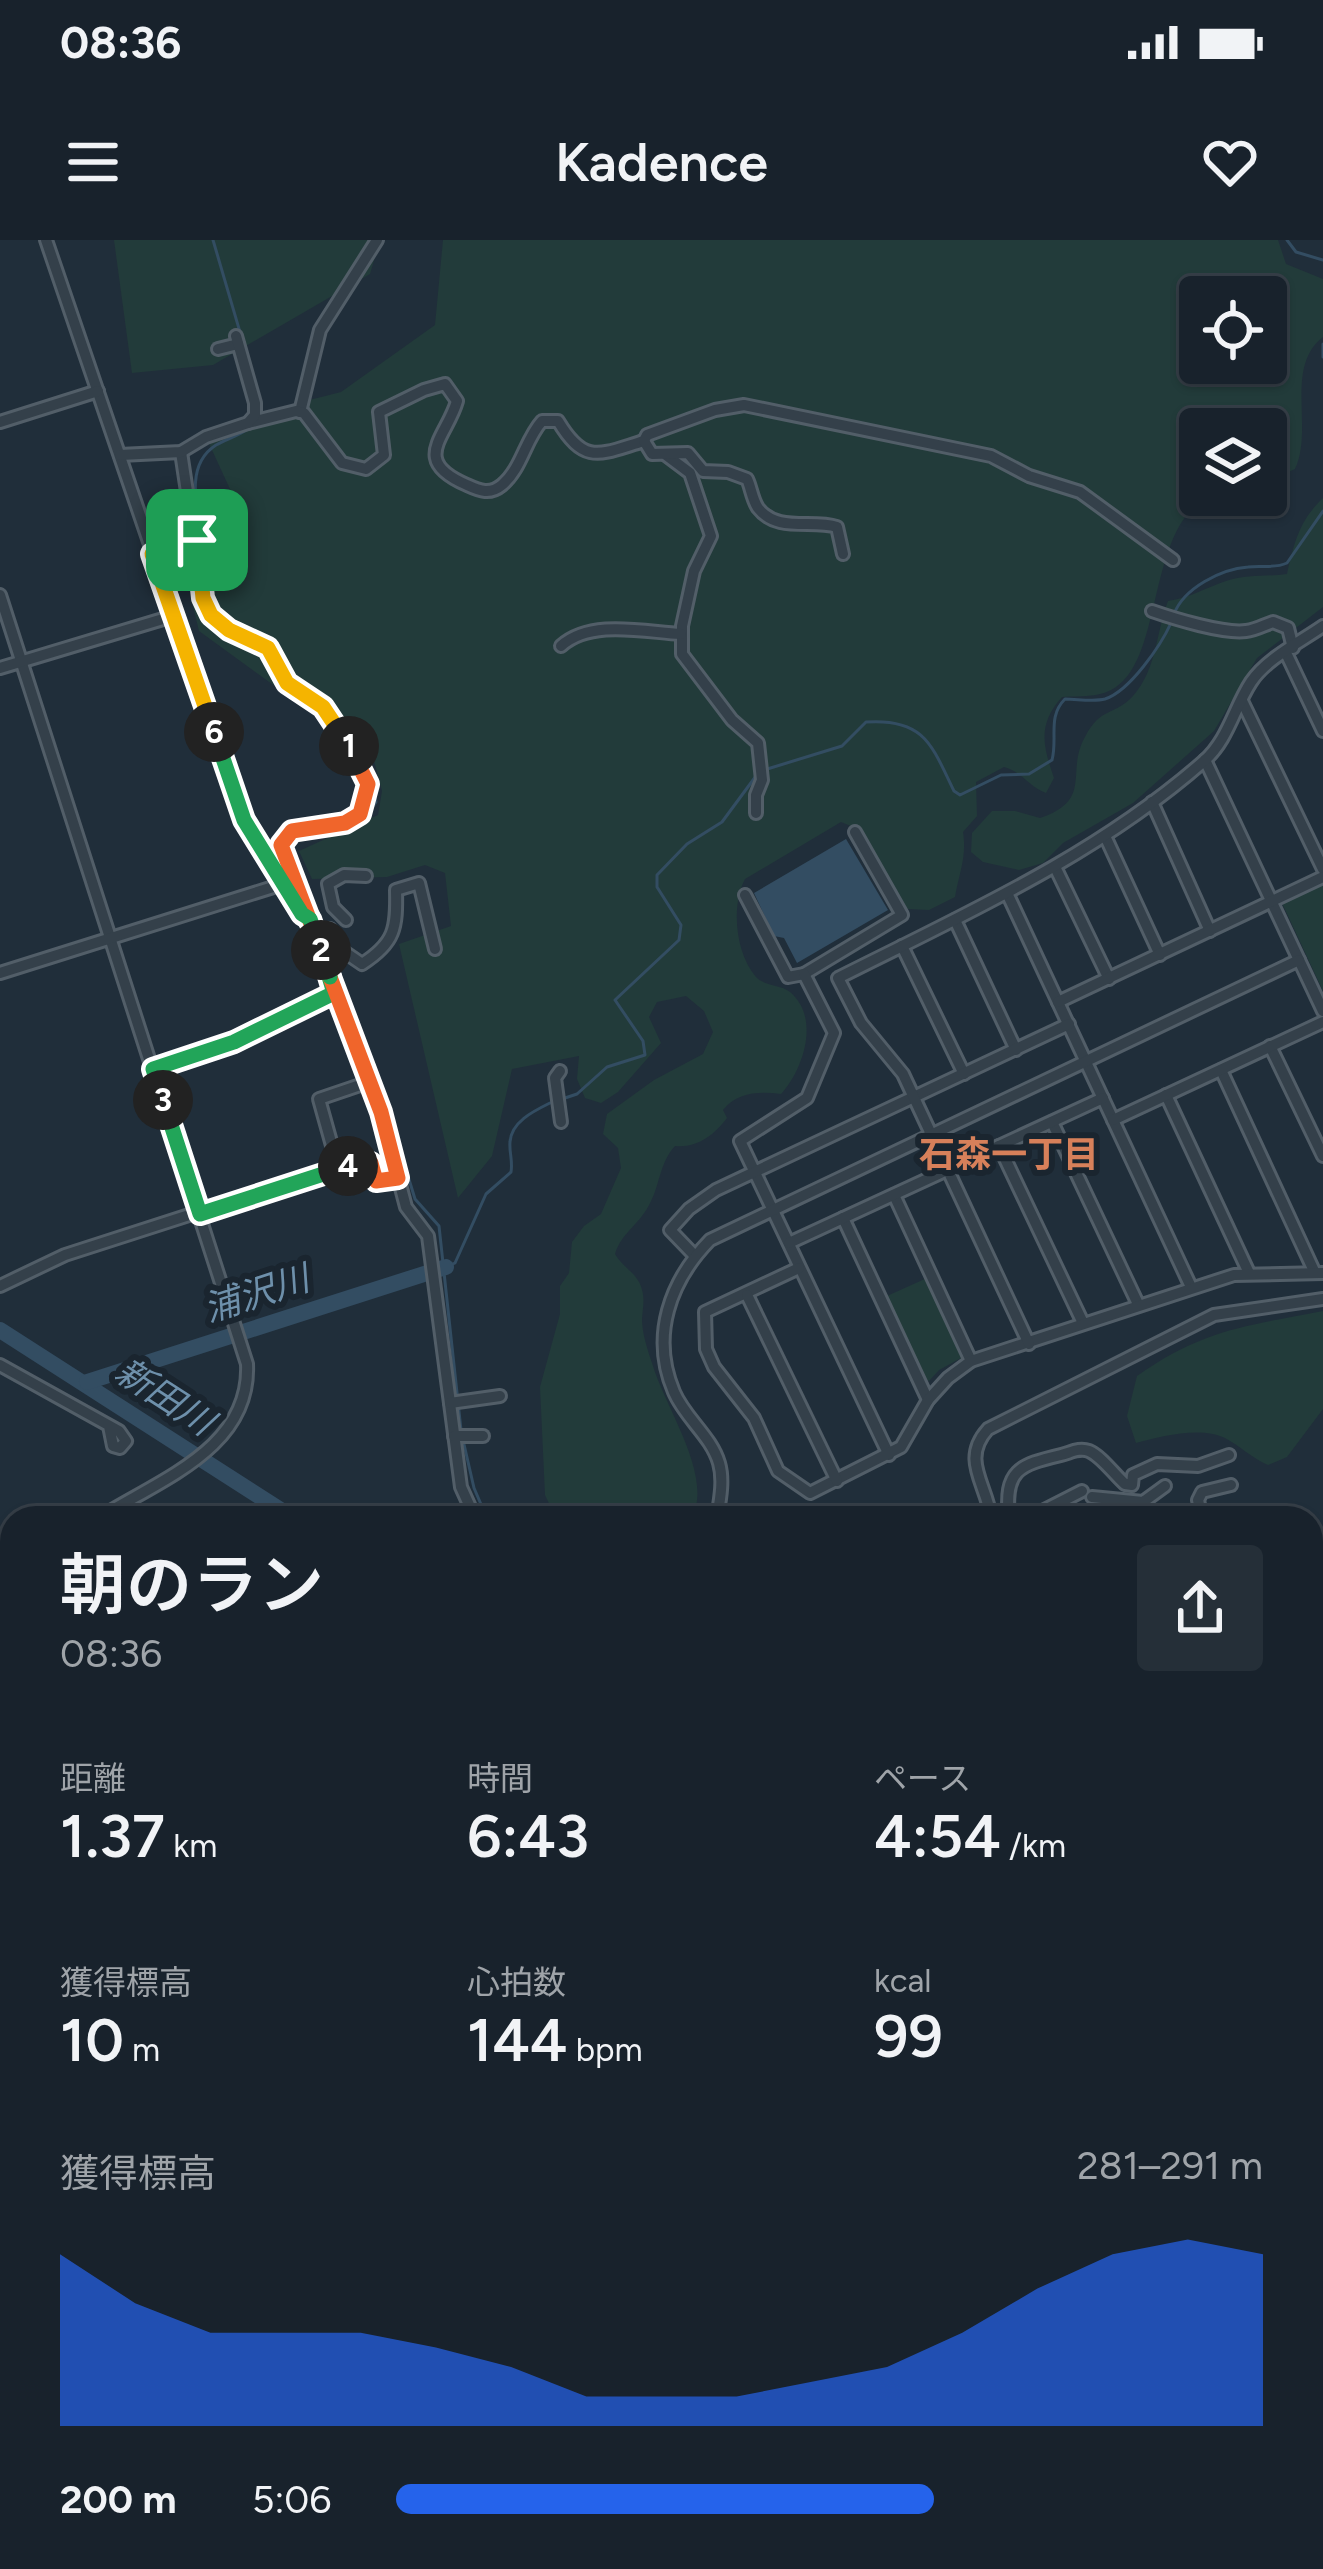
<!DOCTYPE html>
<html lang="ja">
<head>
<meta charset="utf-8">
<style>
  :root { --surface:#18222c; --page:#252f38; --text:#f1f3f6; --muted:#9fa4a9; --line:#363f48; --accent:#2563eb }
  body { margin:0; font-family:Figtree,"Noto Sans JP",sans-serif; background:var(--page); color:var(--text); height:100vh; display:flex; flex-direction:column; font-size:45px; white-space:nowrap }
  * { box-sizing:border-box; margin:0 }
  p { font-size:39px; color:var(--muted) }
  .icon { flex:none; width:66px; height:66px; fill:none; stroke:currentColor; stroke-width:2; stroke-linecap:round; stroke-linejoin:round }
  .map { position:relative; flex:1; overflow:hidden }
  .side { position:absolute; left:0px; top:1266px; width:1323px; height:1065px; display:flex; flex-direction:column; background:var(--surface); border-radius:36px 36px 0 0; box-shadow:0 3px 9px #0004,0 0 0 3px var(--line) }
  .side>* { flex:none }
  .controls { position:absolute; left:1179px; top:36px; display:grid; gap:24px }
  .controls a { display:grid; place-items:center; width:108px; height:108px; border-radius:12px; background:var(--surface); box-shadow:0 3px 9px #0004,0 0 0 3px var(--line); font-size:60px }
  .pin { position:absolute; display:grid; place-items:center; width:102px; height:102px; color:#fff; margin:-51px; border-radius:24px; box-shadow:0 6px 18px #0006 }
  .km { position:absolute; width:60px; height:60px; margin:-30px; border-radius:50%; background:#222; color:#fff; font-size:33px; line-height:60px; text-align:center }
  .round { display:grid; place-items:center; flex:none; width:126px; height:126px; border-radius:12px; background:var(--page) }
  .overview { display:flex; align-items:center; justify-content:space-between; height:204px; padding:0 60px }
  h1 { font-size:66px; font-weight:600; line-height:90px }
  .metrics { display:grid; grid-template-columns:repeat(3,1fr); gap:18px; height:204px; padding:12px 60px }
  .metrics div { display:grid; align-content:center }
  .metrics b { font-size:60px; font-weight:600 }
  .metrics small { font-size:33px; font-weight:400 }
  .metrics p { font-size:33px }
  .chart { height:336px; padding:24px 60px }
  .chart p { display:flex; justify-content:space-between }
  .chart svg { width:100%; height:216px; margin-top:12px; fill:var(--accent); opacity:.7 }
  ul { padding:0 60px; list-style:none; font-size:39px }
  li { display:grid; grid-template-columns:192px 144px 1fr; align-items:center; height:90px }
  li i { height:30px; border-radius:15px; background:var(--accent) }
  .status { display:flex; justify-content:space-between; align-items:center; height:84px; padding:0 60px; background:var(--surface); direction:ltr }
  .status svg { height:33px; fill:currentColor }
  header { display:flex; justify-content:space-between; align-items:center; height:156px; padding:0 60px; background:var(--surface); font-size:54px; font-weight:600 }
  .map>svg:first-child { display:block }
  .green { fill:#223b3a; fill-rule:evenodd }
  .water { fill:#334d62 }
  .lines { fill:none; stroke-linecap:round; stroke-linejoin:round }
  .stream { stroke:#334d62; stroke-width:3 }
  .river { stroke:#334d62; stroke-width:16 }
  .street-casing { stroke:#525e68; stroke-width:16 }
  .secondary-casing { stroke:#525e68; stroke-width:21 }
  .street { stroke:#34404a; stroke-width:10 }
  .secondary { stroke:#42505d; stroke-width:15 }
  .split-1-casing { stroke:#fff; stroke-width:24 }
  .split-2-casing { stroke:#fff; stroke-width:24 }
  .split-3-casing { stroke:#fff; stroke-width:24 }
  .split-4-casing { stroke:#fff; stroke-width:24 }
  .split-5-casing { stroke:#fff; stroke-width:24 }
  .split-6-casing { stroke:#fff; stroke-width:24 }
  .split-7-casing { stroke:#fff; stroke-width:24 }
  .split-1 { stroke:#f5b400; stroke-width:15 }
  .split-2 { stroke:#f0652b; stroke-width:15 }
  .split-3 { stroke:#22a559; stroke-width:15 }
  .split-4 { stroke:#22a559; stroke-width:15 }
  .split-5 { stroke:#f0652b; stroke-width:15 }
  .split-6 { stroke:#22a559; stroke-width:15 }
  .split-7 { stroke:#f5b400; stroke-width:15 }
  .labels { text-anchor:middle; stroke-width:12; stroke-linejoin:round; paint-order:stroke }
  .neighbourhood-label { font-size:36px; font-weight:bold; fill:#d7805a; stroke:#1a252f }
  .water-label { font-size:36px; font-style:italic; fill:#6e90ab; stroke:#1a252f }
</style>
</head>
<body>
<div class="status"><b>08:36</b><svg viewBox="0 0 49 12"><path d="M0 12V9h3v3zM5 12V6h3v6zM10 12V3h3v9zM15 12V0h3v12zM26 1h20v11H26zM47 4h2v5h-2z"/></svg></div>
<header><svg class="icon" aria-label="menu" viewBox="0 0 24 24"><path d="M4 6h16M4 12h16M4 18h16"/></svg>Kadence<svg class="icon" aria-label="heart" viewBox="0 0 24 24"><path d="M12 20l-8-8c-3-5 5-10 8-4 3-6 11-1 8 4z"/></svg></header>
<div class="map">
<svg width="1323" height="2329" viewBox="0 0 1323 2329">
  <rect width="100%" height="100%" fill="#202e3a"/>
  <g class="green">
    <path d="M114,0H380L370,34L213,125L132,133Z"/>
    <path d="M443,0H1278L1286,24L1323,39V97C1284,127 1314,189 1295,229L1266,242V189H1200V255H1211C1140,288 1169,439 1100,454C1089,457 1074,456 1062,457C1037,485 1043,506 1054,538L1046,553C1029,547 1021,531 1004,527L976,542L977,576L963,592C967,617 959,633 955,657L929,670L908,669L890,652L858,589L841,582L745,639C731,665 735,713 756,737C766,747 780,744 790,752C821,778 803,830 781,854C759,851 737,852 723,870L727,878C714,895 698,908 675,906C659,923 660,947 648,967C638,985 621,994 615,1014C621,1025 633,1031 639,1042C646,1056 643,1065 642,1079C642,1094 648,1111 653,1126C665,1167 715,1239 691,1278H556L545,1255L540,1147L560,1074V1046L569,1033L572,1002L584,986L601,974L621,928L618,908L603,894L607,874L654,840L703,814L713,792L704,771L686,756L657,762L649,777L661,803L618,852L601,863L585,858L577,839L579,816L512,829L492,916L458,958L399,704L451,686L445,633L425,625L387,637L312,639L299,611L378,575L382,551L370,505L283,452L199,391L191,358L230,326L241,273L206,197L278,168L341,152L435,85ZM1200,57H1266V123H1200Z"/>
    <path d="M1323,258V367L1257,418L1214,491L1133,563L1063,603L1043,623L1019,630L983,622L971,612L972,593L992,571H1015L1040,578C1094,560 1065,532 1085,497C1100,467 1116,475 1133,456C1157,429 1156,392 1168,361C1190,358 1205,348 1226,341C1247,334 1265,337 1287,334C1294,303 1299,281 1323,258Z"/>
    <path d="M1323,644V751L1282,663Z"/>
    <path d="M927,1038L963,1117L939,1130L929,1141L922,1136L887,1056Z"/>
    <path d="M1323,1071V1169L1287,1217L1268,1225C1252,1218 1240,1206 1225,1198C1201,1186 1161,1196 1136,1203L1127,1176L1137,1136C1203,1089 1246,1086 1323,1071Z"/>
    <path d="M1323,1460V1800L1311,1796V1479Z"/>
    <path d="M1323,1807V2329H722V2319H1311V1823L1318,1820Z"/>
  </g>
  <path class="water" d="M846,599L888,670L797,723L784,698L774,696L754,653Z"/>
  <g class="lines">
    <g class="stream">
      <path d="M213,0L259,157"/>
      <path d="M1287,0L1296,12L1323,20"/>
      <path d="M1323,104V117"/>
      <path d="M202,286C194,259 188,223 216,205C227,199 240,195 251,187"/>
      <path d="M206,301L212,360L234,385"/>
      <path d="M1174,374C1184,348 1221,329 1248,327C1262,325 1274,329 1287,323L1323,271"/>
      <path d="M345,492L366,531"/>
      <path d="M764,530L842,506L866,482C925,478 932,506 954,551L960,555L1001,535L1029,534L1052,520C1058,498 1047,477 1065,459C1077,459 1094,462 1105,459C1130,451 1161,405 1171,383"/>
      <path d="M345,771L335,727L290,613L298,596L361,585L376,562L373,545"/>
      <path d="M365,818L385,861L415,959L439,986L461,1190"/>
      <path d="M562,859L577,854L607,827L645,815L643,801L615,760L679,700L681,685L657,647V635L687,604L722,582L756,536"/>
      <path d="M446,1027L455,1023L486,954L511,932C513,921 509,912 510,902C511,881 536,870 552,862"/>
      <path d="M463,1200L474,1248L486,1276"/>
      <path d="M1311,1819L1321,1807L1316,1789L1323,1774"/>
      <path d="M0,2064L12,2054"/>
      <path d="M0,2264L12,2277"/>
      <path d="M45,2319L52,2329"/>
    </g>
    <g class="river">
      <path d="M0,1090L293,1278"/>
      <path d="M87,1142L446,1027"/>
      <path d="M1311,1382L1323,1386"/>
    </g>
    <g class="street-casing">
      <g id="street">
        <path d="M46,0L244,580L302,673L310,679L336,761L381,872L406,967L428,996L461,1247L475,1278"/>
        <path d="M218,109L238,104"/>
        <path d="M300,172L320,90L377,0"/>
        <path d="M0,182L98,151"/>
        <path d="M248,183L296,171L304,173L342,223L366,229L384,215L379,172L424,150L445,144L457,161C447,197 409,220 467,245C480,251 490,255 502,245C522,228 525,200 542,181H558C585,226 600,214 644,201"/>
        <path d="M181,212L203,358L215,381L268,408L287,443L316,462L331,478L368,544L365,565L354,579L292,591L284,600L283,613L304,665"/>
        <path d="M120,215L181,212L206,197L248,183L255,175V163L236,96"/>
        <path d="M666,215L690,233L711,296L694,331L682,386V414L732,480L758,503L762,540L756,555V573"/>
        <path d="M153,314L207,297L205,262"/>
        <path d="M843,314L837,287C812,279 777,293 758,268C752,259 751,247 747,239L728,232L703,231L688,213L652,214L644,201L647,195L715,170L744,165L991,216L1029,236L1080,252L1173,320"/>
        <path d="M0,355L247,1124C251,1208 161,1239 99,1278"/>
        <path d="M1152,371C1175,379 1224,394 1246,391C1256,390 1264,385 1273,382L1288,388L1293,408"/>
        <path d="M561,406C591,379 644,392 681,394"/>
        <path d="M1286,413L1323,491"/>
        <path d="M0,428L173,376"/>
        <path d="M1242,461L1323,629"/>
        <path d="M1205,520L1323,771"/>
        <path d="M1152,562L1210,691"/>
        <path d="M1105,596L1160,715"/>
        <path d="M1056,629L1109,739"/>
        <path d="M1007,653L1191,1047"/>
        <path d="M745,655L788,737L804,734L902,675L855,592"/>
        <path d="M346,680L333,667L328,644L344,635L366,636"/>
        <path d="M955,680L1016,810"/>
        <path d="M330,689L343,711L362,724C395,703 397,688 396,650L419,643L435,709"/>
        <path d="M902,706L964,834"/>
        <path d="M0,733L286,643"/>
        <path d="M804,734L834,793L807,858L740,901L889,1215"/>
        <path d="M1058,762L1323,637"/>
        <path d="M1270,806L1323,916"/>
        <path d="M153,829L234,802L334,753"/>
        <path d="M1221,830L1315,1033"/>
        <path d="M560,831L555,838L561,882"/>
        <path d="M1166,855L1249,1033"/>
        <path d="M1113,880L1323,782"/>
        <path d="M1052,882L1138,1064"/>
        <path d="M999,906L1083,1083"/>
        <path d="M338,927L319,859L369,842"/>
        <path d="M894,955L971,1121"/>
        <path d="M843,978L928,1160"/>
        <path d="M789,1003L1103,858"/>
        <path d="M695,1016L670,990L689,969L716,950L1069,784"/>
        <path d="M799,1028L705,1072L706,1109L714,1127L754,1178L778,1231L810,1253L901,1207L928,1160L948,1138L971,1121L1234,1035L1323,1033"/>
        <path d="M0,1046L65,1015L338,927L371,923L377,941L397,937"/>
        <path d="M747,1055L837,1241"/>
        <path d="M1029,1104L903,834L861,783L838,738C965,674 1096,616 1204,521C1228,500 1234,468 1251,442C1266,419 1300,402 1323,386"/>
        <path d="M0,1125L119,1191L126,1201L120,1208L113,1206L109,1186"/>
        <path d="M450,1163L500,1156"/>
        <path d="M454,1196H483"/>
        <path d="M1092,1257L1143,1262L1165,1246"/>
        <path d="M491,1278L502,1272"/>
        <path d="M717,1278C720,1260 724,1240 719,1223C711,1196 685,1178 674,1152C650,1096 670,1041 710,1000L1299,720"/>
        <path d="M991,1278C987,1244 960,1220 988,1189L1214,1075L1323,1059"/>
        <path d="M1009,1278C1004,1230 1019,1225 1061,1215C1070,1213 1079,1207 1089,1211C1101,1216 1114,1234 1125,1244L1132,1245L1133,1235L1157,1224L1198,1226L1229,1215"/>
        <path d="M1029,1278L1082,1251"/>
        <path d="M1202,1278L1198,1260L1202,1252L1231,1245"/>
        <path d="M0,1341L12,1334"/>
        <path d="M12,1963L3,1983L12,2001"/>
        <path d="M0,2052L12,2036"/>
        <path d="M22,2319L26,2329"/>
        <path d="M521,2319L578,2327L650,2326"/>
        <path d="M181,2329L191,2319"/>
        <path d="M448,2329L493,2319"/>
      </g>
    </g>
    <g class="secondary-casing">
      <g id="secondary">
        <path d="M1311,1312L1323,1309"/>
        <path d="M0,1650L12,1651"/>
        <path d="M0,2221L12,2240"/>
        <path d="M73,2319L81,2329"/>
      </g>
    </g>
    <use href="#street" class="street"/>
    <use href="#secondary" class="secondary"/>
  </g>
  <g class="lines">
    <g class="split-1-casing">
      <path id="split-1" d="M197,300L203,358L211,375L229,390L268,408L287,443L323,467L349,506"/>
    </g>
    <g class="split-2-casing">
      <path id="split-2" d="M321,710L281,605L292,591L345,583L360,574L368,544L349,506"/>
    </g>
    <g class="split-3-casing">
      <path id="split-3" d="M163,860L153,829L234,802L334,753L321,710"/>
    </g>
    <g class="split-4-casing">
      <path id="split-4" d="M163,860L200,974L348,926"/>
    </g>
    <g class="split-5-casing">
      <path id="split-5" d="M330,737L381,872L398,938L376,941L371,923L348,926"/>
    </g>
    <g class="split-6-casing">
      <path id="split-6" d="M214,492L244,580L302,674L310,679L330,737"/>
    </g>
    <g class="split-7-casing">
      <path id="split-7" d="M197,300L152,314L214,492"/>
    </g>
    <use href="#split-1" class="split-1"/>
    <use href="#split-2" class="split-2"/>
    <use href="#split-3" class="split-3"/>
    <use href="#split-4" class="split-4"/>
    <use href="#split-5" class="split-5"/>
    <use href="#split-6" class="split-6"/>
    <use href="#split-7" class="split-7"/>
  </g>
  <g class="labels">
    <g class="neighbourhood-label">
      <text x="1009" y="927">石森一丁目</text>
    </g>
    <g class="water-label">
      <text transform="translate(256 1053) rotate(-18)" y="13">浦沢川</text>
      <text transform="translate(165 1156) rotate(33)" y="13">新田川</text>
    </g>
  </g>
</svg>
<div class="controls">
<a><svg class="icon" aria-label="locate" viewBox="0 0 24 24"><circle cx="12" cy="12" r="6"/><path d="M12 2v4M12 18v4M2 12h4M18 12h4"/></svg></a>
<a><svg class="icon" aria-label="layers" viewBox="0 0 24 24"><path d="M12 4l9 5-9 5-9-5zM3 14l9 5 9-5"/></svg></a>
</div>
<div class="pin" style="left:197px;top:300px;background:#1e9e55"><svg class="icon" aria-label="arrive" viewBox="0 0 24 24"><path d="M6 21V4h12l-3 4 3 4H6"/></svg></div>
<b class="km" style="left:349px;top:506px">1</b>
<b class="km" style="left:321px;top:710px">2</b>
<b class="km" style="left:163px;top:860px">3</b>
<b class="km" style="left:348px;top:926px">4</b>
<b class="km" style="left:214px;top:492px">6</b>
<section class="side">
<div class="overview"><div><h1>朝のラン</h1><p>08:36</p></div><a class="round"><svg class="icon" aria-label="share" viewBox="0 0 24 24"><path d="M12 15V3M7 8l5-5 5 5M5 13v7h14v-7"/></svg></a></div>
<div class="metrics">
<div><p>距離</p><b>1.37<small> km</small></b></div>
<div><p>時間</p><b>6:43</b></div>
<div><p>ペース</p><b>4:54<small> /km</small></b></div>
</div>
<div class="metrics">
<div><p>獲得標高</p><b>10<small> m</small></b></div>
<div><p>心拍数</p><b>144<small> bpm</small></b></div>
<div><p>kcal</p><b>99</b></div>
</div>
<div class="chart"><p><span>獲得標高</span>281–291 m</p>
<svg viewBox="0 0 160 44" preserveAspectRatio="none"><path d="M0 44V9L10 19L20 25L30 25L40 25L50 28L60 32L70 38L80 38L90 38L100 35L110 32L120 25L130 16L140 9L150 6L160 9V44z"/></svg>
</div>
<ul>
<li><b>200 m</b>5:06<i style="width:62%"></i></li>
</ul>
</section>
</div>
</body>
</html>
